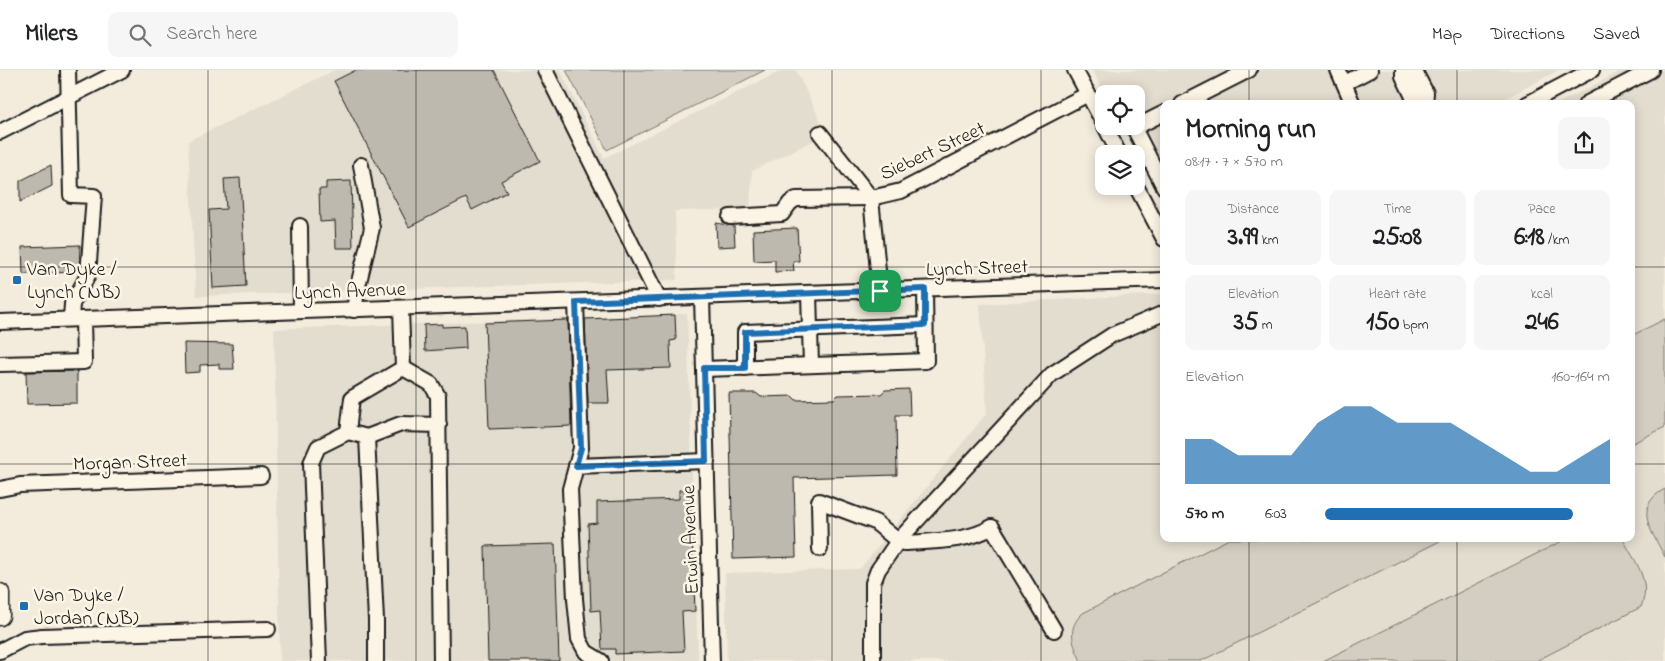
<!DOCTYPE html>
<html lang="en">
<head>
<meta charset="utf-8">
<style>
  :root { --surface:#fff; --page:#f6f6f6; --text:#202124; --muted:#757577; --line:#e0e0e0; --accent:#1f6fb2 }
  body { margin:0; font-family:"Indie Flower",sans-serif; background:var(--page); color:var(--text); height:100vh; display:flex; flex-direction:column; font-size:19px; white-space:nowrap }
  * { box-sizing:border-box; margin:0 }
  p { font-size:16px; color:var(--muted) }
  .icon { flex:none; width:28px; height:28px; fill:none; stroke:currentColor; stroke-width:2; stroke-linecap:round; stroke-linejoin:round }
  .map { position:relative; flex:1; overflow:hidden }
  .sheet { position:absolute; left:1160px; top:30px; width:475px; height:442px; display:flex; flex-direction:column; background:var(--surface); border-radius:10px; box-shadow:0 2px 12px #0003 }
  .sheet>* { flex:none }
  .buttons { position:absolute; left:1095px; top:15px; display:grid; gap:10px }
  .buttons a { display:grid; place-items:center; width:50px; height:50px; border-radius:10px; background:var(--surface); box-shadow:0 2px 12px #0003; font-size:25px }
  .pin { position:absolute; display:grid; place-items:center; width:42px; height:42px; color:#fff; margin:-21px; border-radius:10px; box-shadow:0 2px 8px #0006 }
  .round { display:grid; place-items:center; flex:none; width:52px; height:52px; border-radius:10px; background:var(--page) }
  .headline { display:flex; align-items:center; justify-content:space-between; height:85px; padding:0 25px }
  h1 { font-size:28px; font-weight:700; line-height:38px }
  .figures { display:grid; grid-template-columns:repeat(3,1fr); gap:8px; height:85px; padding:5px 25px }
  .figures div { display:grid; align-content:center; border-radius:10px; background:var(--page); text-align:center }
  .figures b { font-size:25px; font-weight:700 }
  .figures small { font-size:14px; font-weight:400 }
  .figures p { font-size:14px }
  .chart { height:140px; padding:10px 25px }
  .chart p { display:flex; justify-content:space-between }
  .chart svg { width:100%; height:90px; margin-top:5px; fill:var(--accent); opacity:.7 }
  ul { padding:0 25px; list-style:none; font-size:16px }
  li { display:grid; grid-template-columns:80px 60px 1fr; align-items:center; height:38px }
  li i { height:12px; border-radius:6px; background:var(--accent) }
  header { display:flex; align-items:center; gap:30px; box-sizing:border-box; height:70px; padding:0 25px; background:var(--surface); border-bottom:1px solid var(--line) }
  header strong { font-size:24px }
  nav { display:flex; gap:28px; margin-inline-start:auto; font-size:18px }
  .search { width:350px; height:45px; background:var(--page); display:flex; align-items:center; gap:12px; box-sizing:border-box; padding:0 18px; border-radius:10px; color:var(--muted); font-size:19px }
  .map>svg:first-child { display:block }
  .built { fill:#e3ddcf }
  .green { fill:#d3cec1; stroke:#78756e }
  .building { fill:#beb9ae; stroke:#1c1c1c }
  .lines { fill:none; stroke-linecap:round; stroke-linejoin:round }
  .minor-casing { stroke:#1c1c1c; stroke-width:18 }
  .major-casing { stroke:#1c1c1c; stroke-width:21 }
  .minor { stroke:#fcf5e5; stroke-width:14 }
  .major { stroke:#fcf5e5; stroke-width:18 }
  .route-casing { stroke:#fff; stroke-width:10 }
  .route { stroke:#1f6fb2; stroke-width:6 }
  .grid { fill:none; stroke:#1c1c1c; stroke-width:1; stroke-opacity:0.55 }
  .poi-dot { fill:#1f6fb2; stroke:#fcf5e5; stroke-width:2 }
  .labels { text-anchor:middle; stroke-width:5; stroke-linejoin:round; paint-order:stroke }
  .street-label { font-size:20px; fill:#1c1c1c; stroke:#fcf5e5 }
  .poi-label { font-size:20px; fill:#1c1c1c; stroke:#fcf5e5; text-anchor:start }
</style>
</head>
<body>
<header>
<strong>Milers</strong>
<div class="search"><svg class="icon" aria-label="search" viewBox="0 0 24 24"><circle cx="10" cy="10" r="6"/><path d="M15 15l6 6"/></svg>Search here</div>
<nav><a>Map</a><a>Directions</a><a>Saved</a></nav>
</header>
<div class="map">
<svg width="1665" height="591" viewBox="0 0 1665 591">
  <rect width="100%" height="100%" fill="#f3ecdd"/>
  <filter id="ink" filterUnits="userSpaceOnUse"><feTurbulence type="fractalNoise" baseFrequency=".02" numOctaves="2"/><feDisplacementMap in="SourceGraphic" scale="10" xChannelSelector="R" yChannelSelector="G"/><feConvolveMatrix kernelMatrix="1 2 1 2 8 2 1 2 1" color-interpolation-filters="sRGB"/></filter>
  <g filter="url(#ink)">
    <g class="built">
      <path d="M335,0H560L604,88L783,0H796L827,64L752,101L750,139L675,141L677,210L196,226L188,71Z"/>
      <path d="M1092,0H1559L1495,34H1164V135L1122,56H1136V24H1105Z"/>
      <path d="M1623,0H1665V591H727L725,503L860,499L987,343L980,234L1164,224V469H1631V34H1557Z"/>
      <path d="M687,244L698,591H280L274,259Z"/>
    </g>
    <g class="green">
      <path d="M566,0H765L607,80Z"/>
      <path d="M1665,249V357L1631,374V266Z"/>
      <path d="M1665,419V487C1653,463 1631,437 1665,419Z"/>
      <path d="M1229,469H1444L1201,591H1081C1073,574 1066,558 1083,543Z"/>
      <path d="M1566,469H1623C1635,492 1652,511 1641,537L1536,591H1323Z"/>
    </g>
    <g class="building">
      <path d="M356,0H494L540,91L501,111L507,122L472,140L466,128L409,157L334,11Z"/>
      <path d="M51,95L52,116L20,132V111Z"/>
      <path d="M240,108L246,216L213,218L209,140L226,139L224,109Z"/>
      <path d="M351,111L353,178H336L335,151L320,152L319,119H326V112Z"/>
      <path d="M716,153L734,156L735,176L717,177Z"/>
      <path d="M797,158L799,191H793L794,201L775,202V190L754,191L753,160Z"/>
      <path d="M80,175L79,202L23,204L22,177Z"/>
      <path d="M675,245L676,270L670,271L671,298L607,300L609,333H588L585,249Z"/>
      <path d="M568,250L571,356L489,359L485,253Z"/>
      <path d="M442,254V257L465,256L466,278L425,281L424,255Z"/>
      <path d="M184,273L232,274L234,299H219V294L200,295V302L185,303Z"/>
      <path d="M77,301V333L27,334L26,302Z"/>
      <path d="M909,319L910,345H896L897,405L794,408L796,487L733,489L729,323H756L761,327L792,326L796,330L834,329L838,325L881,324L885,320Z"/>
      <path d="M679,420H690L695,541L682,542L684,581L615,584V579H602L600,540L591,541L588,454L597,453V432L679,429Z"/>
      <path d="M555,474L559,591H488L485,476Z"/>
    </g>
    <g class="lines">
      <g class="minor-casing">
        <g id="minor">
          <path d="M68,0L71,125L94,126L88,205L72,234L71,249"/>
          <path d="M545,0L659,229"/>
          <path d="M1075,0L1104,54"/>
          <path d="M1338,0L1353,34"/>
          <path d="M1403,0V6L1416,33L1419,34"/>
          <path d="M1414,0L1426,23L1425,34"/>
          <path d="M1345,13L1370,0"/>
          <path d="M1182,34L1249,0"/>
          <path d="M1527,34L1592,0"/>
          <path d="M1586,34L1651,0"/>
          <path d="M1164,43L1134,58L1164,117"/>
          <path d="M1105,56L1119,84"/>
          <path d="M0,62L122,0"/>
          <path d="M820,63L871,128L880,221"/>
          <path d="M1136,116L1164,169"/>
          <path d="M730,147L782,144L790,133L796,129L871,128L901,121L1088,24"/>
          <path d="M300,156L301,241"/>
          <path d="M809,223L811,295"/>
          <path d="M702,227L712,591"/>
          <path d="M576,232L581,378L570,419L575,529L579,569L586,582L601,591"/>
          <path d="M401,238L403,298"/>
          <path d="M354,240L358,216L372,158L361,95"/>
          <path d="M0,252L1164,210"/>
          <path d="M0,294L84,292L83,249"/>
          <path d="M403,298L431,314L438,326L441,591"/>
          <path d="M745,298V262L925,255"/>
          <path d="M704,299L926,291L925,219"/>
          <path d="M348,362L367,367L376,550V591"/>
          <path d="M367,367L401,354L439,355"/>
          <path d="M576,396L707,391"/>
          <path d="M0,419L20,415L261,406"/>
          <path d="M820,479L819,431L875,452L898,471L1052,304L1112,265L1164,243"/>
          <path d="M0,581L25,568L42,566L268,559"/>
          <path d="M319,591L311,393L318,377L348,362L352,328L403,298"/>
          <path d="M873,591V513L878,500L898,471L904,473C932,471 968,472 992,457L1054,560"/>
        </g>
      </g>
      <g class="major-casing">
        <path id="major" d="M0,523V546"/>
      </g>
      <use href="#minor" class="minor"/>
      <use href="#major" class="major"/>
    </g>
  </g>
  <g class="lines" filter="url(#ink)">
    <g class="route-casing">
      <path id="route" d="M925,219V255L745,262V298H704L706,391L576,396L581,378L576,232Z"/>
    </g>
    <use href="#route" class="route"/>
  </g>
  <path class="grid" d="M208,0V591M416,0V591M624,0V591M832,0V591M1041,0V591M1249,0V34M1457,0V34M0,197H1164M1631,197H1665M0,394H1164M1631,394H1665M1249,469V591M1457,469V591"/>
  <g class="poi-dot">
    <rect x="12" y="205" width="10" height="10" rx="2.5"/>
    <rect x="19" y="531" width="10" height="10" rx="2.5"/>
  </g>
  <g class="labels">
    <g class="street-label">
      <text transform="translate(932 80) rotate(-25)" y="7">Siebert Street</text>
      <text transform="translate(977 197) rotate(-2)" y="7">Lynch Street</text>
      <text transform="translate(350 220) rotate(-2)" y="7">Lynch Avenue</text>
      <text transform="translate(130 391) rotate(-2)" y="7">Morgan Street</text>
      <text transform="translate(689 470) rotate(-92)" y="7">Erwin Avenue</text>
    </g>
    <g class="poi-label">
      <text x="27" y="205">Van Dyke /<tspan x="27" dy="23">Lynch (NB)</tspan></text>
      <text x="34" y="531">Van Dyke /<tspan x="34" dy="23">Jordan (NB)</tspan></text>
    </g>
  </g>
</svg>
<div class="buttons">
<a><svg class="icon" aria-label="locate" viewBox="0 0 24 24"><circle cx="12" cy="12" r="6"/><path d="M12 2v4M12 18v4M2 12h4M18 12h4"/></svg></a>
<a><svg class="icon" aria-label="layers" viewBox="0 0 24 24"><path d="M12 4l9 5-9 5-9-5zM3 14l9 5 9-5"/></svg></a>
</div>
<div class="pin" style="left:880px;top:221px;background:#1e9e55"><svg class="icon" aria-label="arrive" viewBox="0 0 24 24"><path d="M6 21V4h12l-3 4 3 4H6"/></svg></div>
<section class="sheet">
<div class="headline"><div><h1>Morning run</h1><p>08:17 · 7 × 570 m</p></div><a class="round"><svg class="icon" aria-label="share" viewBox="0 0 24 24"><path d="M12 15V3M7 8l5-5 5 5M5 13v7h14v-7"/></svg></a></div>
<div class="figures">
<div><p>Distance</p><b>3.99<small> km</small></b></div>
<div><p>Time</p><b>25:08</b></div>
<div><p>Pace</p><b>6:18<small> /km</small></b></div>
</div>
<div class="figures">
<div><p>Elevation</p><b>35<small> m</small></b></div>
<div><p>Heart rate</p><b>150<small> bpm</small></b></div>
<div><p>kcal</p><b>246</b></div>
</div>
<div class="chart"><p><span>Elevation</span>160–164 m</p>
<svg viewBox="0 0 160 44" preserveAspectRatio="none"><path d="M0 44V22L10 22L20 30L30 30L40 30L50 14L60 6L70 6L80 14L90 14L100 14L110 22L120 30L130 38L140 38L150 30L160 22V44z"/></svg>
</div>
<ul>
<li><b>570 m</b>6:03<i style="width:87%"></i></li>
</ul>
</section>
</div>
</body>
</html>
